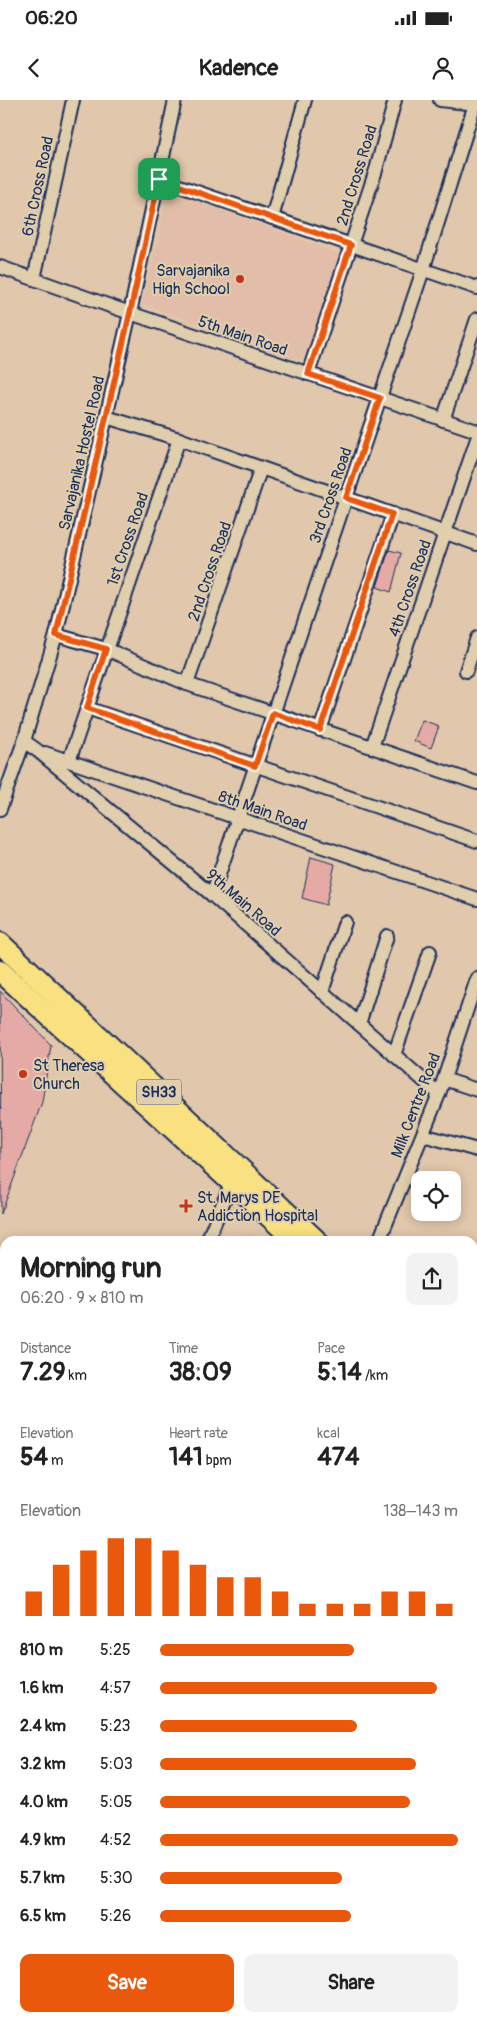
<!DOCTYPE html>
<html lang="en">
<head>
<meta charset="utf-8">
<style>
  :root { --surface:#fff; --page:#f2f2f2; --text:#222; --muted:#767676; --accent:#ea580c }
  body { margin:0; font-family:Pangolin,sans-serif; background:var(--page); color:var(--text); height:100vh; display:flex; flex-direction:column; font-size:19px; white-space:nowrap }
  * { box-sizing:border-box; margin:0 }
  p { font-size:16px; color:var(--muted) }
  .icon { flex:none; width:28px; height:28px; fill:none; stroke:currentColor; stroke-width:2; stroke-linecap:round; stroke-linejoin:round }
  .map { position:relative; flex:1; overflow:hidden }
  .panel { position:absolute; left:0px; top:1136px; width:478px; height:786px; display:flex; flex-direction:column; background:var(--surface); border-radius:15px 15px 0 0; box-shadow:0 2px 12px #0003 }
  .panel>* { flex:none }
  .buttons { position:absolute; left:411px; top:1071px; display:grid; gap:10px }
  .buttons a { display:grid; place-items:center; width:50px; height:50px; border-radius:10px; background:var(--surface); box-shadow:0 2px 12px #0003; font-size:25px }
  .pin { position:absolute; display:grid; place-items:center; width:42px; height:42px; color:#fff; margin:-21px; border-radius:10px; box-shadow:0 2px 8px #0006 }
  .round { display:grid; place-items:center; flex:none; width:52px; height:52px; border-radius:10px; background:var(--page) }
  .overview { display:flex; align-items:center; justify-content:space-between; height:85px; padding:0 20px }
  h1 { font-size:28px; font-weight:700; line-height:38px }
  .figures { display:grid; grid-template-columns:repeat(3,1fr); gap:8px; height:85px; padding:5px 20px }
  .figures div { display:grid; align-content:center }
  .figures b { font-size:25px; font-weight:700 }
  .figures small { font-size:14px; font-weight:400 }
  .figures p { font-size:14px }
  .chart { height:140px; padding:10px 20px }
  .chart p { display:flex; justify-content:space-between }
  .chart svg { width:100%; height:90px; margin-top:5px; stroke:var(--accent); stroke-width:6 }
  .action { display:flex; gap:10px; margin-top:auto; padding:10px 20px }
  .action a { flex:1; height:58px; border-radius:10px; background:var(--accent); color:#fff; font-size:20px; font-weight:700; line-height:58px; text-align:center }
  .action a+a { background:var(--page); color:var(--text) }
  ul { padding:0 20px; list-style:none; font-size:16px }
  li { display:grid; grid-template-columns:80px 60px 1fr; align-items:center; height:38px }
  li i { height:12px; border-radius:6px; background:var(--accent) }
  .status { display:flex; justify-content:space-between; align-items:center; height:35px; padding:0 25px; background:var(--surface); direction:ltr }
  .status svg { height:14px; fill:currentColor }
  header { display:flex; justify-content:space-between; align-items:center; height:65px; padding:0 20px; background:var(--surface); font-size:22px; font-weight:700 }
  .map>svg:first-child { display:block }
  .built { fill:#e2beaa }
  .green { fill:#c1da91; stroke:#6e8478 }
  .building { fill:#e5aaa6; stroke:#1b2f5e }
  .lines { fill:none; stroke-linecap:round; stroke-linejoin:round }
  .lane-casing { stroke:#1b2f5e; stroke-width:10 }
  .street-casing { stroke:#1b2f5e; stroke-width:16 }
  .secondary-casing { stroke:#1b2f5e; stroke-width:22 }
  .primary-casing { stroke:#1b2f5e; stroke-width:24 }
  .lane { stroke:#e0ceac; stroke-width:6 }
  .street { stroke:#e0ceac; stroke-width:12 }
  .secondary { stroke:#e0ceac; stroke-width:19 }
  .primary { stroke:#f9e181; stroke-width:20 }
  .route-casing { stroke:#fff; stroke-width:10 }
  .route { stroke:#ea580c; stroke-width:6 }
  .poi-dot { fill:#c8321e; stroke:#e0ceac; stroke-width:2 }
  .labels { text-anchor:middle; stroke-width:4; stroke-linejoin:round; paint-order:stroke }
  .shield { fill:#e0ceac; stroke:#565f75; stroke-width:1 }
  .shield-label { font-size:15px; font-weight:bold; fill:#1b2f5e }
  .street-label { font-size:16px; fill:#1b2f5e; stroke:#e0ceac }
  .poi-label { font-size:16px; fill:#1b2f5e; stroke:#e0ceac; text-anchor:start }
</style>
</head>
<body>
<div class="status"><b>06:20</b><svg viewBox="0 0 49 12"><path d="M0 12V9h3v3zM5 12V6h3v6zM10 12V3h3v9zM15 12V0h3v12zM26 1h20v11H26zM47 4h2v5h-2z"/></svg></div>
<header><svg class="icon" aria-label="back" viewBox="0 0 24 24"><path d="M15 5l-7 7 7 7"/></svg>Kadence<svg class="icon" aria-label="person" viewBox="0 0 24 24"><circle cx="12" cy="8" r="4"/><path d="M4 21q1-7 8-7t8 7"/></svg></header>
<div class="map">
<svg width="477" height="1922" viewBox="0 0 477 1922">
  <rect width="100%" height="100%" fill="#e1c7ab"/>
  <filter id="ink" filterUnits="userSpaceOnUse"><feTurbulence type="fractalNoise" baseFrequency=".02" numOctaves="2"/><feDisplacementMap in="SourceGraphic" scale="10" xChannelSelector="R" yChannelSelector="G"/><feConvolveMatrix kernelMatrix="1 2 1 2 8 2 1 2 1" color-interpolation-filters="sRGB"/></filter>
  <g filter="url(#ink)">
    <g class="built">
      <path d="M169,91L340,154L303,261L142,204Z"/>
      <path d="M251,1134L259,1141H207L208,1138Z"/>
      <path d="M472,1329L477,1333V1488L472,1487Z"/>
    </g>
    <g class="green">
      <path d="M5,1388V1492L0,1490V1403Z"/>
      <path d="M473,1560L477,1562V1797L472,1795Z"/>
    </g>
    <g class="building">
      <path d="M389,450L401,453L391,492L377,487Z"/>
      <path d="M422,620L439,626L431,648L414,641Z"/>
      <path d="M311,757L335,764L326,805L302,798Z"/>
      <path d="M0,891L51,945L42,1002L1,1114Z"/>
    </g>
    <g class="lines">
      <g class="lane-casing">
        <g id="lane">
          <path d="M0,1570L5,1572"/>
          <path d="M472,1817L477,1820"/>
        </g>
      </g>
      <g class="street-casing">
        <g id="street">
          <path d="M440,0L477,4"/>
          <path d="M159,79L477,188"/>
          <path d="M272,118L305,0"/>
          <path d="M0,167L130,213L477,331"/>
          <path d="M34,179L73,0"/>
          <path d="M308,274L376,70L395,0"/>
          <path d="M106,317L179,339L477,444"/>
          <path d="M443,320L477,219"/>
          <path d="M56,535L106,549L187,584L477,683"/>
          <path d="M466,571L477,538"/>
          <path d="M187,584L261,368"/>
          <path d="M87,608L477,741"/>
          <path d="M320,630L393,414"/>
          <path d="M24,641L38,651L212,795L439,994"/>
          <path d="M372,647L477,339"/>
          <path d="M45,653L477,799"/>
          <path d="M69,661L179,339"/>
          <path d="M0,709L24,641L56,535L130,213L175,0"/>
          <path d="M212,795L423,170L475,4"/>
          <path d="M322,892L345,822"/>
          <path d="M359,924L387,836"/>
          <path d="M394,955L430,852"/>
          <path d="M444,979L477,990"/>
          <path d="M423,1035L477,1050"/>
          <path d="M207,1141L234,1077"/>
          <path d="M379,1141L439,994L477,879"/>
        </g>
      </g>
      <g class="secondary-casing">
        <g id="secondary">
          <path d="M0,1334L5,1336"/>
          <path d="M472,1492L477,1493"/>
        </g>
      </g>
      <g class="primary-casing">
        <g id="primary">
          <path d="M0,843L317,1141"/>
          <path d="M0,871L296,1141"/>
          <path d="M472,1280L477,1284"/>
          <path d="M472,1299L477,1303"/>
        </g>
      </g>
      <use href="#lane" class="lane"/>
      <use href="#street" class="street"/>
      <use href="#secondary" class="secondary"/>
      <use href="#primary" class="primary"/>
    </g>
  </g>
  <g class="lines" filter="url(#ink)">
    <g class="route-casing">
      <path id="route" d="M159,79L351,145L308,274L380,298L346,398L392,414L320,630L273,613L255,666L87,608L106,549L56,535L130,213Z"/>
    </g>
    <use href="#route" class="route"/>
  </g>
  <g class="poi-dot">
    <circle cx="240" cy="179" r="5"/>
    <circle cx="23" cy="974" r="5"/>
    <path d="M183.5 1098.5h5v5h5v5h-5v5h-5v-5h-5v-5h5z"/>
  </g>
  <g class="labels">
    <rect class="shield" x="136.5" y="979.5" width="45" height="25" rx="4"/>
    <g class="shield-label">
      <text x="159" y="997">SH33</text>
    </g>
    <g class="street-label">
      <text transform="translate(356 75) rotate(-73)" y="6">2nd Cross Road</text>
      <text transform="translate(37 86) rotate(-78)" y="6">6th Cross Road</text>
      <text transform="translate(243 235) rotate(19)" y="6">5th Main Road</text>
      <text transform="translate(81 353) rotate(-77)" y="6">Sarvajanika Hostel Road</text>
      <text transform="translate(330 395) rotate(-71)" y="6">3rd Cross Road</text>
      <text transform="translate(127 439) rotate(-71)" y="6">1st Cross Road</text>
      <text transform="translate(209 471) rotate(-71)" y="6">2nd Cross Road</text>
      <text transform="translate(409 488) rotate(-71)" y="6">4th Cross Road</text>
      <text transform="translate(263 710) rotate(19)" y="6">8th Main Road</text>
      <text transform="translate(244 802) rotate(41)" y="6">9th Main Road</text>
      <text transform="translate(415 1005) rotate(-69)" y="6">Milk Centre Road</text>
    </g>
    <g class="poi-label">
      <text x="230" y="176" text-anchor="end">Sarvajanika<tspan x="230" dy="18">High School</tspan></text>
      <text x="33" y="971">St Theresa<tspan x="33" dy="18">Church</tspan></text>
      <text x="197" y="1103">St. Marys DE<tspan x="197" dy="18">Addiction Hospital</tspan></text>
    </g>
  </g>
</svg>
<div class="buttons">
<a><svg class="icon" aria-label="locate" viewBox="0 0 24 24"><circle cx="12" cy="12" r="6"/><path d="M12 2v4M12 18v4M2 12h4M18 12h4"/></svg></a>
</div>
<div class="pin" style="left:159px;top:79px;background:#1e9e55"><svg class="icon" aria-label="arrive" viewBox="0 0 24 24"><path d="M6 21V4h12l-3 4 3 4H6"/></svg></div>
<section class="panel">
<div class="overview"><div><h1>Morning run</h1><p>06:20 · 9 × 810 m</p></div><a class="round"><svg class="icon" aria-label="share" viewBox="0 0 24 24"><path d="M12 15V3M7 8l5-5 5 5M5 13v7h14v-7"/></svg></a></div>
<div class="figures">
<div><p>Distance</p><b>7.29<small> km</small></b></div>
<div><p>Time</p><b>38:09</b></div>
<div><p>Pace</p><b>5:14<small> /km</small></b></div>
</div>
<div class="figures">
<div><p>Elevation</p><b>54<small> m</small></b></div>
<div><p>Heart rate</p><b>141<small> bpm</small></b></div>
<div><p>kcal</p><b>474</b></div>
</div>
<div class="chart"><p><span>Elevation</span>138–143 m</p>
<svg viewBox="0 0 160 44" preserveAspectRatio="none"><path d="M5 44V32M15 44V19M25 44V12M35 44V6M45 44V6M55 44V12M65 44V19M75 44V25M85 44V25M95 44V32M105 44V38M115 44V38M125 44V38M135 44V32M145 44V32M155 44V38"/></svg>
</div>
<ul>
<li><b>810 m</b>5:25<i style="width:65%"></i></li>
<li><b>1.6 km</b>4:57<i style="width:93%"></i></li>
<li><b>2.4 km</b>5:23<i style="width:66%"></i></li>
<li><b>3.2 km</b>5:03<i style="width:86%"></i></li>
<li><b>4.0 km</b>5:05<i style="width:84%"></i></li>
<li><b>4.9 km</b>4:52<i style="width:100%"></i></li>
<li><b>5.7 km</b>5:30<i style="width:61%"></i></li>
<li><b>6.5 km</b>5:26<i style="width:64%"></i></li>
</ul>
<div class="action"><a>Save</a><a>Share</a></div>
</section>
</div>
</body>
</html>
